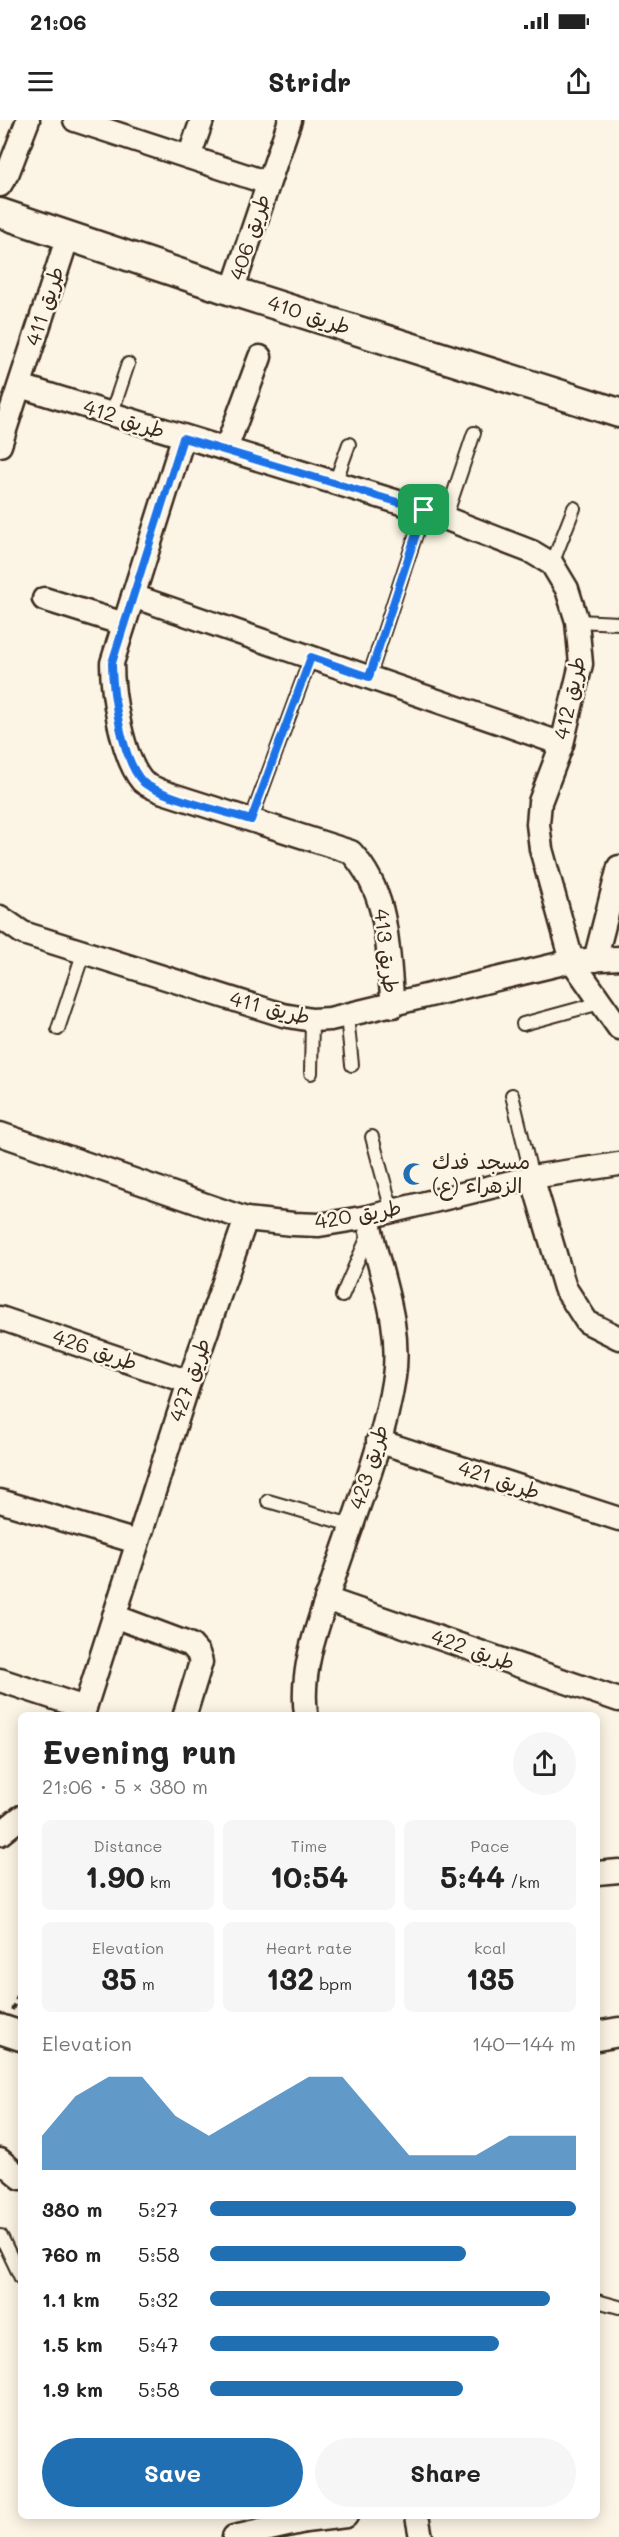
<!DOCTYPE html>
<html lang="en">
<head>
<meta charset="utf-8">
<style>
  :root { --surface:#fff; --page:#f6f6f6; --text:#222; --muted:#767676; --accent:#1f6fb2 }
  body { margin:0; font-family:Mali,"Playpen Sans Arabic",sans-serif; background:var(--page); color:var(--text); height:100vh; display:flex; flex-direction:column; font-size:22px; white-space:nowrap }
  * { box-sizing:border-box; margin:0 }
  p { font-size:20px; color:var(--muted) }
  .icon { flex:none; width:33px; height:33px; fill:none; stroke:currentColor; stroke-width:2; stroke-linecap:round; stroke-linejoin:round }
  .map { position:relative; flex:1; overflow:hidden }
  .details { position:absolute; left:18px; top:1592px; width:582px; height:807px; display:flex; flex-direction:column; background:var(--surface); border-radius:9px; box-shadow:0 3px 15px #0003 }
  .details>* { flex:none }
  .pin { position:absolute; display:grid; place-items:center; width:51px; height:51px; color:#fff; margin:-26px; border-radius:12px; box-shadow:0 3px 9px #0006 }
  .round { display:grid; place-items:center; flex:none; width:63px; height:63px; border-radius:32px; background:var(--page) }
  .overview { display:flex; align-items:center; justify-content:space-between; height:102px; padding:0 24px }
  h1 { font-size:33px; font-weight:700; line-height:45px }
  .figures { display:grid; grid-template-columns:repeat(3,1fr); gap:9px; height:102px; padding:6px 24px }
  .figures div { display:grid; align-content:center; border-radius:9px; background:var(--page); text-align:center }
  .figures b { font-size:30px; font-weight:700 }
  .figures small { font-size:16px; font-weight:400 }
  .figures p { font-size:16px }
  .chart { height:168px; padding:12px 24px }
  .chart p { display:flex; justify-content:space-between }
  .chart svg { width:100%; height:108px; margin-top:6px; fill:var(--accent); opacity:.7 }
  .button { display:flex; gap:12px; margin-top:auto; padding:12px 24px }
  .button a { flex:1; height:69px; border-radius:36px; background:var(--accent); color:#fff; font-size:24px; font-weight:700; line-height:69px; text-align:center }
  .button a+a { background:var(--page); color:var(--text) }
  ul { padding:0 24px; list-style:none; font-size:20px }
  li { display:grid; grid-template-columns:96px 72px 1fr; align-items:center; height:45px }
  li i { height:15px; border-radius:8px; background:var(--accent) }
  .status { display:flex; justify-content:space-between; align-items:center; height:42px; padding:0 30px; background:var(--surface); direction:ltr }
  .status svg { height:16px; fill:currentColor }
  header { display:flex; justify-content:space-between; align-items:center; height:78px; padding:0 24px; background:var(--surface); font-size:27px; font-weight:700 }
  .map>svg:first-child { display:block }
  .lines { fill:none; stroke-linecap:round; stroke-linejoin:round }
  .service-casing { stroke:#3b2a1e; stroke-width:16 }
  .minor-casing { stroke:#3b2a1e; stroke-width:27 }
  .tertiary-casing { stroke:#3b2a1e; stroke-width:33 }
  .path { stroke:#3b2a1e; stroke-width:4; stroke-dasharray:6 4.5; stroke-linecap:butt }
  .service { stroke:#fcf5e5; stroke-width:12 }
  .minor { stroke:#fcf5e5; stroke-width:22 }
  .tertiary { stroke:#fcf5e5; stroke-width:28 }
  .route-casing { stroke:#fff; stroke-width:12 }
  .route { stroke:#1a73e8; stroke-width:8 }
  .labels { text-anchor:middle; stroke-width:5; stroke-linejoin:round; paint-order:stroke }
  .street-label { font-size:21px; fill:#3b2a1e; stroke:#fcf5e5 }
  .poi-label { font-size:21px; fill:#3b2a1e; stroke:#fcf5e5; text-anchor:start }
</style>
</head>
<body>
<div class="status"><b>21:06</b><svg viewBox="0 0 49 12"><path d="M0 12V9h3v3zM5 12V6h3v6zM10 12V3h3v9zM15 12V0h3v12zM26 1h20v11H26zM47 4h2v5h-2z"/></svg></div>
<header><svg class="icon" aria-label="menu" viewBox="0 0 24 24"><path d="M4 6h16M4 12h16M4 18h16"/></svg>Stridr<svg class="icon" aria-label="share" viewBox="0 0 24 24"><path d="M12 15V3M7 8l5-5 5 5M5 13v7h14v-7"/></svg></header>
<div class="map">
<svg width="619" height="2417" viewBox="0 0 619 2417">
  <rect width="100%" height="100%" fill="#fcf5e5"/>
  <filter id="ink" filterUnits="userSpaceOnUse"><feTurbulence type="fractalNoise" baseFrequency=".0167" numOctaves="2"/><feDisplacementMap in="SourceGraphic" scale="12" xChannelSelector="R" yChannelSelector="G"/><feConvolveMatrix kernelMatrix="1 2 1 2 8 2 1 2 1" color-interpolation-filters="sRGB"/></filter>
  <g filter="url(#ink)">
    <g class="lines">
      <g class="service-casing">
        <g id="service">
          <path d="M111,295L128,244"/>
          <path d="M335,363L349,324"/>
          <path d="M445,399L474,313"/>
          <path d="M552,444L574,388"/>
          <path d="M577,501L619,503"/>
          <path d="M369,557L424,390"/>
          <path d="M251,700L311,537"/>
          <path d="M347,896L352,945"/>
          <path d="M523,904L600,883"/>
          <path d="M58,909L83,834"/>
          <path d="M311,953L312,900"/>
          <path d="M512,975L532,1057"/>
          <path d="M372,1017L392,1091"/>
          <path d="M342,1176L369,1114"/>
          <path d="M268,1381L351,1405"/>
          <path d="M1,2116L21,2158"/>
          <path d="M597,2181L619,2187"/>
        </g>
      </g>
      <g class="minor-casing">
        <g id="minor">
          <path d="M75,0L268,63"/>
          <path d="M189,37L202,0"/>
          <path d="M0,65L8,52L28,0"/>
          <path d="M232,171L290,0"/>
          <path d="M20,266L424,390L532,432L552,444L567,469L577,501L581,544L562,624L540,682L538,704L541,729L572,841L619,908"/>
          <path d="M183,318L112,543C112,574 122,637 142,661C147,666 157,669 163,672L351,732C391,776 387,830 393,886"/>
          <path d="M0,325L68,116"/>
          <path d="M226,329L260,237"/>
          <path d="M133,476L562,624"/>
          <path d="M44,479L124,504"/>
          <path d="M0,797L23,813L283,895L312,900L330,899L572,841L619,838"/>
          <path d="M595,840L619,747"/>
          <path d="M0,1014L246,1099L293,1104L319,1105L368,1097L532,1057L619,1044"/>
          <path d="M532,1057L565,1168L587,1202L619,1218"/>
          <path d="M0,1198L189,1262"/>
          <path d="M378,1321L619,1399"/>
          <path d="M0,1381L137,1422"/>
          <path d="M326,1479L619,1580"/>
          <path d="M114,1496L191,1525L198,1533L201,1542L185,1594"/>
          <path d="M0,1560L85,1588"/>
          <path d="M83,1594L189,1262L246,1099"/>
          <path d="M306,1594C300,1551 317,1507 331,1466C353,1398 383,1328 394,1257C402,1201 378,1151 368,1097"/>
          <path d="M0,1714L21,1697"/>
          <path d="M597,1753L619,1751"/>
          <path d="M0,2040L21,2058"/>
          <path d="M417,2396L421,2417"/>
          <path d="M234,2417L305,2401L346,2396"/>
        </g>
      </g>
      <g class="tertiary-casing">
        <g id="tertiary">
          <path d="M0,93L232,171L619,293"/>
          <path d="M0,1909L21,1916"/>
          <path d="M597,1916L619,1912"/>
        </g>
      </g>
      <path class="path" d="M12,1890L21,1868"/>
      <use href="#service" class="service"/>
      <use href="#minor" class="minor"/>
      <use href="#tertiary" class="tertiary"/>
    </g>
  </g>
  <g class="lines" filter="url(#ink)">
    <g class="route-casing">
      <path id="route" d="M183,318L424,390L369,557L311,537L251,700C229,693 158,676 143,662C122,641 112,572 112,543Z"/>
    </g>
    <use href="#route" class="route"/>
  </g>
  <defs>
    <g id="mosque-bare" transform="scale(1.8)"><path d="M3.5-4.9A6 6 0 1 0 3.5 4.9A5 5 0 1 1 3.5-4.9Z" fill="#1f6fb2" stroke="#fcf5e5" stroke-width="2.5" paint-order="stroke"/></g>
  </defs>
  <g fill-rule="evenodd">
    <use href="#mosque-bare" x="414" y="1054"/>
  </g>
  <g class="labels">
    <g class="street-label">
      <text transform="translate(250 117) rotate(-72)" y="7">طريق 406</text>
      <text transform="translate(45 186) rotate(-72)" y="7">طريق 411</text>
      <text transform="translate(309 195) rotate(18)" y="7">طريق 410</text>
      <text transform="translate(124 299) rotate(18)" y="7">طريق 412</text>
      <text transform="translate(570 578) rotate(-78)" y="7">طريق 412</text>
      <text transform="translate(386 831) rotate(83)" y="7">طريق 413</text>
      <text transform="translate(270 888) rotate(14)" y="7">طريق 411</text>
      <text transform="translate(358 1095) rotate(-10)" y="7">طريق 420</text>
      <text transform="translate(95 1230) rotate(19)" y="7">طريق 426</text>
      <text transform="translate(190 1260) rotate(-71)" y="7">طريق 427</text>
      <text transform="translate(369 1347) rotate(-73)" y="7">طريق 423</text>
      <text transform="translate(499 1360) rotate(18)" y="7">طريق 421</text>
      <text transform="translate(473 1530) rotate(19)" y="7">طريق 422</text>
    </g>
    <g class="poi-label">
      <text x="432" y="1049">مسجد فدك<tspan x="432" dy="24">الزهراء (ع)</tspan></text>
    </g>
  </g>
</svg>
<div class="pin" style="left:424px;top:390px;background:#1e9e55"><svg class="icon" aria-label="arrive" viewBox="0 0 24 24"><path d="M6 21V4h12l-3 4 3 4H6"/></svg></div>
<section class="details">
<div class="overview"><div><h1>Evening run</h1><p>21:06 · 5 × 380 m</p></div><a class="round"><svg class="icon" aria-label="share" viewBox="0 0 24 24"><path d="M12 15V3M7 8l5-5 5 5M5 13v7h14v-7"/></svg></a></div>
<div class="figures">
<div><p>Distance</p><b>1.90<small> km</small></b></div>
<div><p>Time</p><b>10:54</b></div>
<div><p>Pace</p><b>5:44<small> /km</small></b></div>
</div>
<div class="figures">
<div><p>Elevation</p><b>35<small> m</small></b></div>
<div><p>Heart rate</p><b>132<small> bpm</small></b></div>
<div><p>kcal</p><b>135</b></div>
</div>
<div class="chart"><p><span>Elevation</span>140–144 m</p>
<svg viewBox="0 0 160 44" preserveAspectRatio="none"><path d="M0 44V30L10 14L20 6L30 6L40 22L50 30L60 22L70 14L80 6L90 6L100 22L110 38L120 38L130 38L140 30L150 30L160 30V44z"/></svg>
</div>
<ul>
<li><b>380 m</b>5:27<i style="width:100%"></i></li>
<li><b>760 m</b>5:58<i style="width:70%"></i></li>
<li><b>1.1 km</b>5:32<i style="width:93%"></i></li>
<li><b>1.5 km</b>5:47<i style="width:79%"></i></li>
<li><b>1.9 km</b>5:58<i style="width:69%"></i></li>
</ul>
<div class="button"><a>Save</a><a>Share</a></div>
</section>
</div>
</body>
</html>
